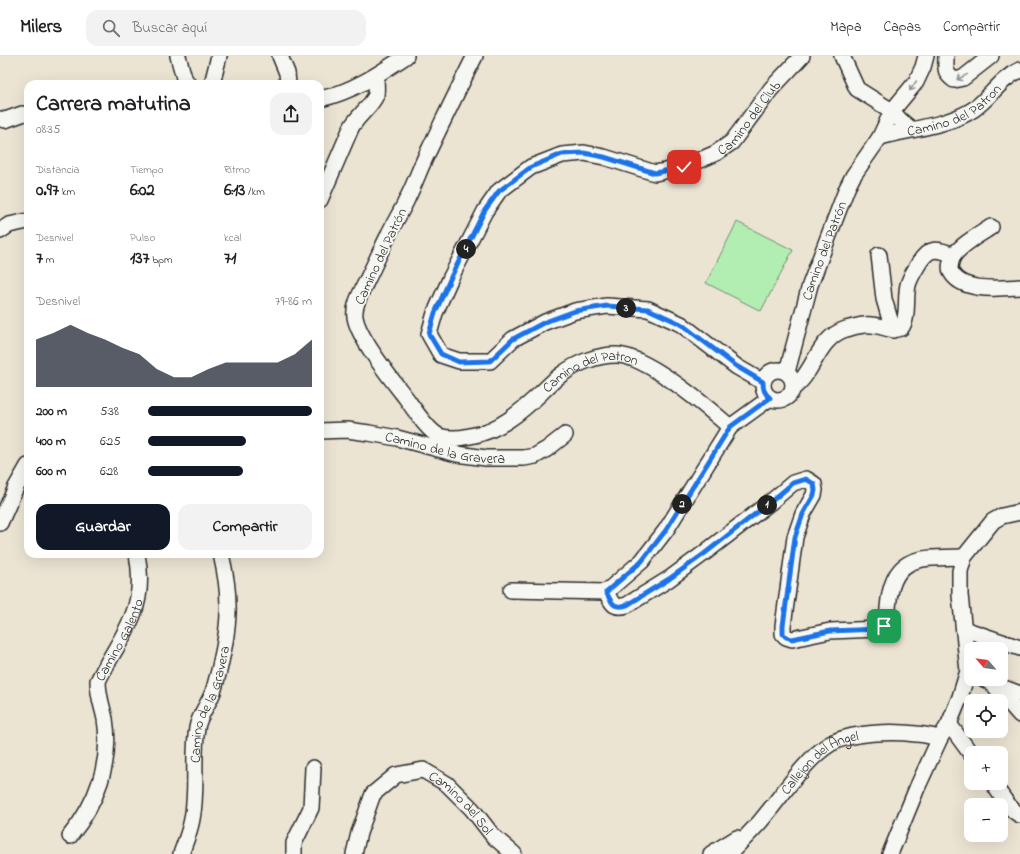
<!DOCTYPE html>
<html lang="es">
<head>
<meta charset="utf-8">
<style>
  :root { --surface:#fff; --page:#f2f2f2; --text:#202124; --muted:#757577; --line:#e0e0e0; --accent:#111827 }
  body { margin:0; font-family:"Indie Flower",sans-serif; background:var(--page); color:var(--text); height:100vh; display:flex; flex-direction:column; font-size:15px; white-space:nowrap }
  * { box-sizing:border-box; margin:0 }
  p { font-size:13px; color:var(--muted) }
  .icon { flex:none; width:22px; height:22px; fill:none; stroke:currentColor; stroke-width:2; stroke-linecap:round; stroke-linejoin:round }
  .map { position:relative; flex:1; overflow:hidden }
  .drawer { position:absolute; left:24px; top:24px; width:300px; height:478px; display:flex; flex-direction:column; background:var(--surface); border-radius:12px; box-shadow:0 4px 16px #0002 }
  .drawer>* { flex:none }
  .needle { width:26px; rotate:298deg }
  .buttons { position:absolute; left:964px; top:586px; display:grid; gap:8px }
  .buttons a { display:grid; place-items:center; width:44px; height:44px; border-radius:8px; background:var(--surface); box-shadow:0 4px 16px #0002; font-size:20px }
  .pin { position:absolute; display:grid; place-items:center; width:34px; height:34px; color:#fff; margin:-17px; border-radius:8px; box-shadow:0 2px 6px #0006 }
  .km { position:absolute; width:20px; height:20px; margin:-10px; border-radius:50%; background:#222; color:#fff; font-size:11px; line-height:20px; text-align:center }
  .round { display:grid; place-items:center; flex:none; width:42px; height:42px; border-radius:12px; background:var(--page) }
  .headline { display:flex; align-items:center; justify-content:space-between; height:68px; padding:0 12px }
  h1 { font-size:22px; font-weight:800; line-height:30px }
  .metrics { display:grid; grid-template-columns:repeat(3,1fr); gap:6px; height:68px; padding:4px 12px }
  .metrics div { display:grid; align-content:center }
  .metrics b { font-size:17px; font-weight:800 }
  .metrics small { font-size:11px; font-weight:400 }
  .metrics p { font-size:11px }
  .chart { height:112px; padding:8px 12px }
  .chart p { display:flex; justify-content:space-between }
  .chart svg { width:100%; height:72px; margin-top:4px; fill:var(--accent); opacity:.7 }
  .primary-button { display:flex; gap:8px; margin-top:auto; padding:8px 12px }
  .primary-button a { flex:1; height:46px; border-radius:12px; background:var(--accent); color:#fff; font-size:16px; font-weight:800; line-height:46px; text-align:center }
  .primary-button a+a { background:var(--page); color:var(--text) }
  ul { padding:0 12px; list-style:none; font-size:13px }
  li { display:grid; grid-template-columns:64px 48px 1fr; align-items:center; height:30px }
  li i { height:10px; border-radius:5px; background:var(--accent) }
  header { display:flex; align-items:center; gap:24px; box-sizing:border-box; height:56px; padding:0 20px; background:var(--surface); border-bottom:1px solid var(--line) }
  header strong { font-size:19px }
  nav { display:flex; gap:22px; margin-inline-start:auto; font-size:14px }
  .search { width:280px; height:36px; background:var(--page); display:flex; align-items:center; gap:10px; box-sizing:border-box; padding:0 14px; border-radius:12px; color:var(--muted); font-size:15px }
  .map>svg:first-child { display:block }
  .pitch { fill:#b2edb2; stroke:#6e8c6e }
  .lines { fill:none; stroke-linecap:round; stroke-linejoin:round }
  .minor-casing { stroke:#2b2b2b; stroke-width:18 }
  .minor { stroke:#f6f6f2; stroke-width:15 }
  .oneway { stroke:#90908e }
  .route-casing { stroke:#fff; stroke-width:8 }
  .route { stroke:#1a73e8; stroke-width:5 }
  .labels { text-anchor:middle; stroke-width:4; stroke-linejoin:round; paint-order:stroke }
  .street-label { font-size:14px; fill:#2b2b2b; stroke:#f6f6f2 }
</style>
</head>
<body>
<header>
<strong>Milers</strong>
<div class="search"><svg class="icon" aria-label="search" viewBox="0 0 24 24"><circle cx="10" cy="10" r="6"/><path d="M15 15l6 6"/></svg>Buscar aquí</div>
<nav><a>Mapa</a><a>Capas</a><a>Compartir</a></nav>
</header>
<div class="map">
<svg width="1020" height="798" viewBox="0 0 1020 798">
  <rect width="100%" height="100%" fill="#ece4d3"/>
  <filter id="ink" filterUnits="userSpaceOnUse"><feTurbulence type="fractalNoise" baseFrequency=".025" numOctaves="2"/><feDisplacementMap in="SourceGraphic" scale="8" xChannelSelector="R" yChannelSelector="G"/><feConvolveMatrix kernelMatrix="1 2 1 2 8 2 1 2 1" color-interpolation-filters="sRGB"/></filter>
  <g filter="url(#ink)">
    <path class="pitch" d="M737,166L793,194L761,255L706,227Z"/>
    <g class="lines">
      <g class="minor-casing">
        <g id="minor">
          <path d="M178,0L184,22L188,28"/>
          <path d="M280,0L287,17L288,28"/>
          <path id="s1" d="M475,0C459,31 444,63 429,94C421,109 416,125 408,141C402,155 393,168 387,182C380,196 374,210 367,224C362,235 353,249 355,261C358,282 392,324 406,342C414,353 427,374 439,380C448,383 461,382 470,380C498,376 522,355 542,336C548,330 555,323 562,318C577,307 597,299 616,299C646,299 707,351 730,371"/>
          <path d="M842,0L857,33L892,55L900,64L911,73"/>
          <path d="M946,0C946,12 944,17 954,24L963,22L991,0"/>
          <path d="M212,28L219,0"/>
          <path d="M320,43C352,36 379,18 406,0"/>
          <path d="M0,63L5,64L22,58"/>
          <path id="s2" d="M880,81C909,73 949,70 974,53C991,41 1000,23 1020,14"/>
          <path d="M320,144L351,72C357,60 371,51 376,39C377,33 376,25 376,20"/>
          <path d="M991,171C979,179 963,187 954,199C951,203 949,212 951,216C962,237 1001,232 1020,231"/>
          <path d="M0,175L9,169L28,165"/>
          <path d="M879,199L884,243L893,274"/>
          <circle cx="778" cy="329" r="15"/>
          <path id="s3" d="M787,316L810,229L847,132L853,120L880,81L892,55L916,26L923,11L926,0"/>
          <path id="s4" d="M763,326L737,311L681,268L648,253L607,250L575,255L545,266L513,283L490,305H459L441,299L429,278L435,257L451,221L485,155L499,135L531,111L562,99L584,97L604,101L655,117L684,111L716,97L732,86L771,33L802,0"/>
          <path d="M793,332C815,316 817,282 846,273C854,271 863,268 871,269C883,269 888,276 901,272C909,263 905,241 908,229C910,221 915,214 919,207C929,191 937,192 953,199"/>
          <path id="s5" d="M320,375L347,374L369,377L397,382L457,398L486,402H524L535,400L547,393L565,379"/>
          <path d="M0,467L16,431L28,410"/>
          <path d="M511,534L606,536"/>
          <path d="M606,536C612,547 613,553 627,549L669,523L703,498L773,444L793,427L806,423L814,428L815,434L814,439L803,458L795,481L783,570V578L786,581L792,583L830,575L879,573C887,568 888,562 888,552C892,498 919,502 964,501"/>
          <path d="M606,536L642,505L666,474L730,371L770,342"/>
          <path d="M964,573L1020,592"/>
          <path d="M984,623L993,628L1020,638"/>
          <path d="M993,628L1020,659"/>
          <path d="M949,668L971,698"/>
          <path d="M993,727C1000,737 1008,753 1020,759"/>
          <path id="s6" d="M70,780C97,747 112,706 105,663C102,649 98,640 98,625C109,602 124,582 133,559C141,539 141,519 137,498"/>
          <path id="s7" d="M181,798C185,787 190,775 192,763C198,733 192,702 197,672C199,658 210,647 214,633C221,610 229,573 228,549C228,532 225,515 221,498"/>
          <path d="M294,798V787L311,752L313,712"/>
          <path id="s8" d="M354,798L359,777L373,738L396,719L423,714L447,728L472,753L493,780L514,798"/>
          <path d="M711,798L737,782"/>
          <path id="s9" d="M729,798C739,788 749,778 759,767C779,744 804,704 830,688C851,676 892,675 916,678C924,678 933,681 940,682"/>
          <path d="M890,798L917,732L940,682L949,668L960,641L968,615L960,539V515L964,501L993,465L1002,460L1020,456"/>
        </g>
      </g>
      <use href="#minor" class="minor"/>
    </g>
    <defs><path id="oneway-shaft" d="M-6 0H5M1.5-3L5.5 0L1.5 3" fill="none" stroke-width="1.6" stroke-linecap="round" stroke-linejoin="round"/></defs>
    <g class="oneway">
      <use href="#oneway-shaft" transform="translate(962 21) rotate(154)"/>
      <use href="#oneway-shaft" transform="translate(913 30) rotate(124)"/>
    </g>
  </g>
  <g class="lines" filter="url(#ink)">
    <g class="route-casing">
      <path id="route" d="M684,111L655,117L604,101L584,97L562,98L531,111L499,135L485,154L451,221L435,257L429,278L441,298L459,306L490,305L513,283L545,266L575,255L607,250L648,253L681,268L736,310L763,326C763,333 764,337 770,342L730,371L666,474L642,505L606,536C612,547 613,553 627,549L669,523L704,498L773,444L793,427L806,423L814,428L815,434L814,439L803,458L795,481L783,570V578L786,581L792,583L830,575L879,573L884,570"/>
    </g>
    <use href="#route" class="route"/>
  </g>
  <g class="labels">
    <g class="street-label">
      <text dy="5" stroke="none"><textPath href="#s2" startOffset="80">Camino del Patron</textPath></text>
      <text dy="5" stroke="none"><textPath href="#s4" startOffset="827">Camino del Club</textPath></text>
      <text dy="5" stroke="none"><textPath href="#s3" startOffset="127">Camino del Patrón</textPath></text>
      <text transform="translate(380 200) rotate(-65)" y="5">Camino del Patrón</text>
      <text dy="5" stroke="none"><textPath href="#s1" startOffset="608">Camino del Patron</textPath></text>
      <text dy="5" stroke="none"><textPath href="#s5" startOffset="127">Camino de la Gravera</textPath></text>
      <text dy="5" stroke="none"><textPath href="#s6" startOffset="211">Camino Galento</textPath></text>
      <text dy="5" stroke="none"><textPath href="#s7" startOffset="154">Camino de la Gravera</textPath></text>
      <text dy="5" stroke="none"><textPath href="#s9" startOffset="131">Callejon del Ángel</textPath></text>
      <text dy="5" stroke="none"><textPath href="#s8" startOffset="171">Camino del Sol</textPath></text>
    </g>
  </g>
</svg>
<div class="buttons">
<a><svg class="needle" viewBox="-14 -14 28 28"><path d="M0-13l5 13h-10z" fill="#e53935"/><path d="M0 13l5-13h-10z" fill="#757577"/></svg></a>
<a><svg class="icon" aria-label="locate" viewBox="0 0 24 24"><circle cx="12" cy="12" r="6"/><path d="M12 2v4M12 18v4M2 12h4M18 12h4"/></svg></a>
<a>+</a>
<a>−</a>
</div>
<div class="pin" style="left:884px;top:570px;background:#1e9e55"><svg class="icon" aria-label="arrive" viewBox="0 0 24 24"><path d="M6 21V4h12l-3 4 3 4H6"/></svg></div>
<div class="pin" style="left:684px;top:111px;background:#d93025"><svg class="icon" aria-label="check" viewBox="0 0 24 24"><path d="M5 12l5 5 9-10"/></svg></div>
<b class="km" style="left:767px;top:449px">1</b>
<b class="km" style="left:682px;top:448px">2</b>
<b class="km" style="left:626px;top:252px">3</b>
<b class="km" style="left:466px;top:193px">4</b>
<section class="drawer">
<div class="headline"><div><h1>Carrera matutina</h1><p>08:35</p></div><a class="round"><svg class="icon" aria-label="share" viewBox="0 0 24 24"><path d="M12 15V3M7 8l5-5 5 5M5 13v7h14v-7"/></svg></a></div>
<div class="metrics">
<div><p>Distancia</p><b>0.97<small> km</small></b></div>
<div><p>Tiempo</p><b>6:02</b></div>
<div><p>Ritmo</p><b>6:13<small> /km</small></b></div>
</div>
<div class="metrics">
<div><p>Desnivel</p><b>7<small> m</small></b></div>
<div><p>Pulso</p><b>137<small> bpm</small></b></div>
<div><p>kcal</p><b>71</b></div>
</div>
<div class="chart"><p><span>Desnivel</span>79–86 m</p>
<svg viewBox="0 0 160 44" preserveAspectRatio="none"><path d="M0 44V15L10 11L20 6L30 11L40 15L50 20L60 24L70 33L80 38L90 38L100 33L110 29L120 29L130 29L140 29L150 24L160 15V44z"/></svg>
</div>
<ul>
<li><b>200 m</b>5:38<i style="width:100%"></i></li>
<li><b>400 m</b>6:25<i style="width:60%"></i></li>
<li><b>600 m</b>6:28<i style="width:58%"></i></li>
</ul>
<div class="primary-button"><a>Guardar</a><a>Compartir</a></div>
</section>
</div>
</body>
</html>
